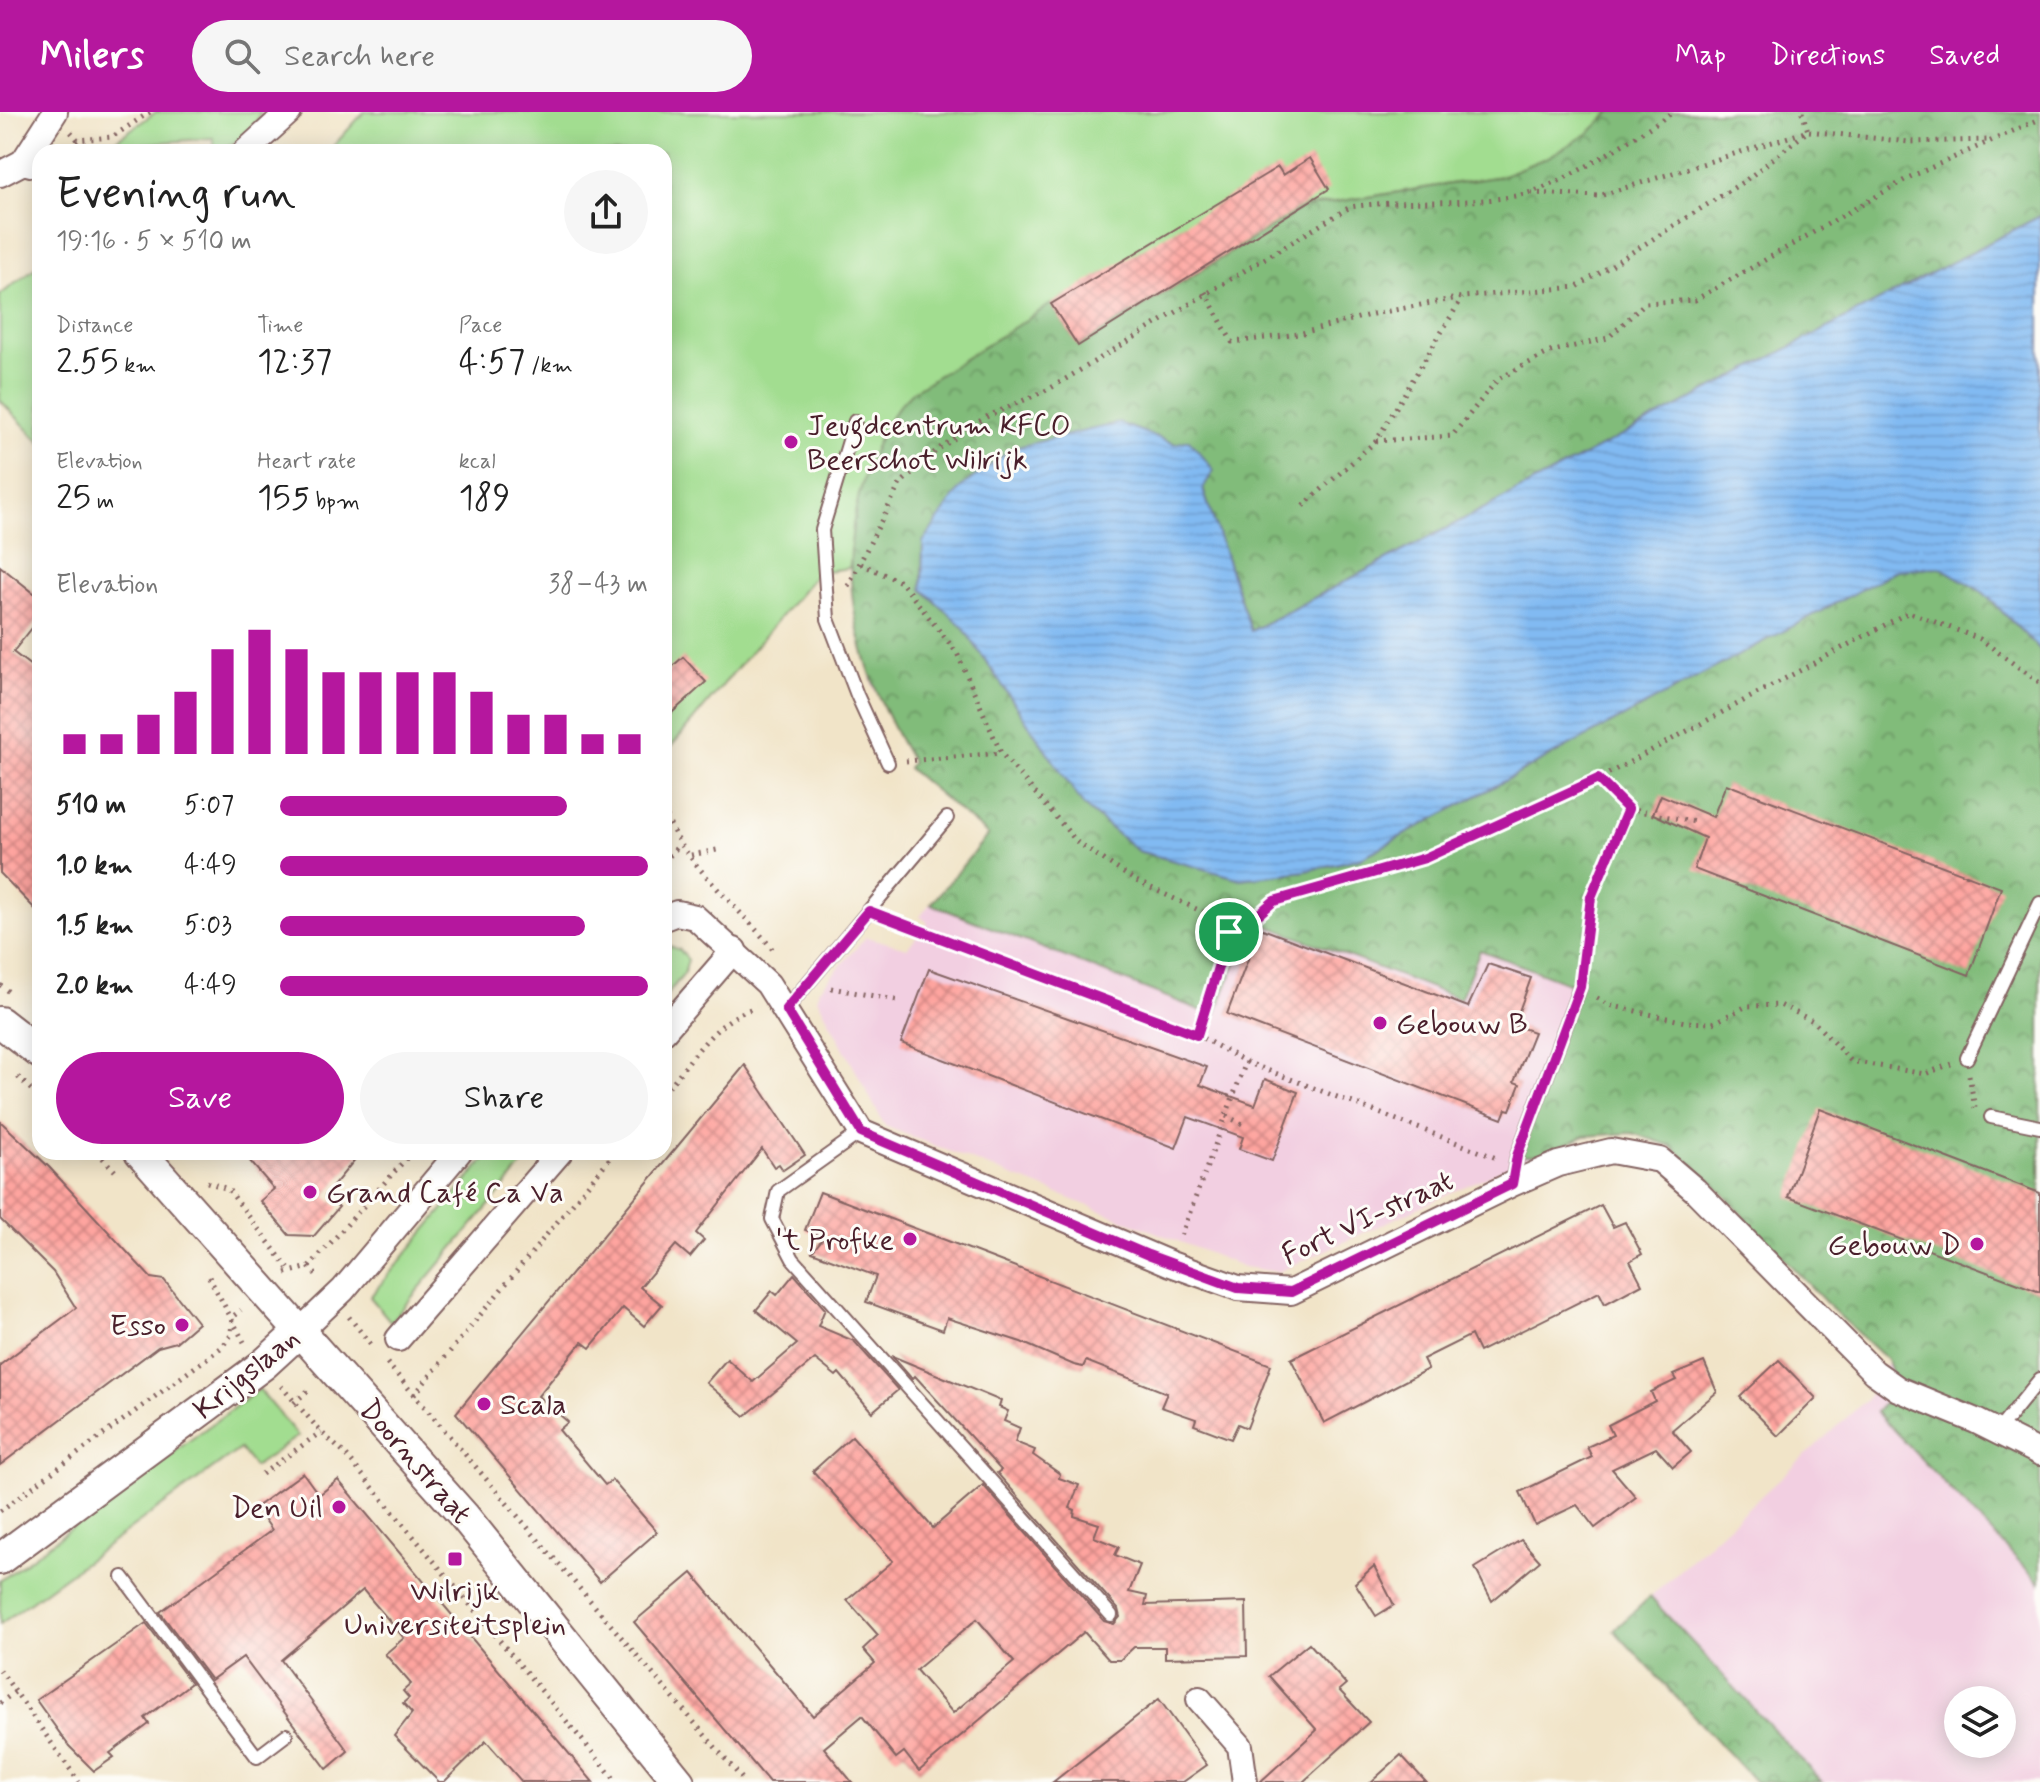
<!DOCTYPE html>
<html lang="en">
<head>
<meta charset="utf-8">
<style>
  :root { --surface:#fff; --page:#f6f6f6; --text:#222; --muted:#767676; --accent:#b5179e }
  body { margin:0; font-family:Mynerve,sans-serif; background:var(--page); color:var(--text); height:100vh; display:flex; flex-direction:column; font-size:30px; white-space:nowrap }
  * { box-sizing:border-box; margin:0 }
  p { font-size:26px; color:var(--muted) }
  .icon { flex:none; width:44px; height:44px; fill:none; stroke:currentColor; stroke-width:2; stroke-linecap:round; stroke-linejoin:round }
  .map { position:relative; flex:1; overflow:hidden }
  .side { position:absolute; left:32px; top:32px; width:640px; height:1016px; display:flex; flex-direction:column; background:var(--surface); border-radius:24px; box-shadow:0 4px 20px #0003 }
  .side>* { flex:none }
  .buttons { position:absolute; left:1944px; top:1574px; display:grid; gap:16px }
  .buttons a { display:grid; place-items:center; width:72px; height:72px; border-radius:50%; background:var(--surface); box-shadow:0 4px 20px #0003; font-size:40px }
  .pin { position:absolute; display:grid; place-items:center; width:68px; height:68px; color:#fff; margin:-34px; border:4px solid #fff; border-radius:50%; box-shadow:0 2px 8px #0007 }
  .round { display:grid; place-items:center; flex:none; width:84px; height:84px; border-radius:42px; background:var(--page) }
  .headline { display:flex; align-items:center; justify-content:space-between; height:136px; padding:0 24px }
  h1 { font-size:44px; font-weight:600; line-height:60px }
  .figures { display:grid; grid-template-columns:repeat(3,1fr); gap:12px; height:136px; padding:8px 24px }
  .figures div { display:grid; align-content:center }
  .figures b { font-size:34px; font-weight:600 }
  .figures small { font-size:22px; font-weight:400 }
  .figures p { font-size:22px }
  .chart { height:224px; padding:16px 24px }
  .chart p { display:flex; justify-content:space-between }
  .chart svg { width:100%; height:144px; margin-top:8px; stroke:var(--accent); stroke-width:6 }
  .primary-button { display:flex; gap:16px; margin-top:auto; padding:16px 24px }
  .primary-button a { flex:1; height:92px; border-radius:48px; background:var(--accent); color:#fff; font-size:32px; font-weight:600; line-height:92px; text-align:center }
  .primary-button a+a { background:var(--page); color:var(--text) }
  ul { padding:0 24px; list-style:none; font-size:26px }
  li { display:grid; grid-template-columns:128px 96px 1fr; align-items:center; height:60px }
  li i { height:20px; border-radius:10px; background:var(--accent) }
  header { display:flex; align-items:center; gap:48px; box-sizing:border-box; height:112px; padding:0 40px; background:var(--accent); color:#fff }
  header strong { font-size:38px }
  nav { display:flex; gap:44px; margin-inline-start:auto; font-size:28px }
  .search { width:560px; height:72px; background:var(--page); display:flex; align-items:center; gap:20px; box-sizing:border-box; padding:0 28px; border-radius:44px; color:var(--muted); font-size:30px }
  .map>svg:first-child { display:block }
  .built { fill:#f2cfe1; fill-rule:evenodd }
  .green { fill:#a2dd90; stroke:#767e5e; stroke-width:2 }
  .forest { fill:url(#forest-crowns); stroke:#666e52; stroke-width:2 }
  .water { fill:url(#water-rules); stroke:#666c8e; stroke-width:2 }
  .building { fill:url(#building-cross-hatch); fill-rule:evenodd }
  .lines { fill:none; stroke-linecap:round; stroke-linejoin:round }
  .service-casing { stroke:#846462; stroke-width:16 }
  .minor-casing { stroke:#846462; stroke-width:28 }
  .tertiary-casing { stroke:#846462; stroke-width:34 }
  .path { stroke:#846462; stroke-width:5; stroke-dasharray:2 6; stroke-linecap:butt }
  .service { stroke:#fff; stroke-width:12 }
  .minor { stroke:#fff; stroke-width:24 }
  .tertiary { stroke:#fff; stroke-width:30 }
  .route-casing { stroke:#fff; stroke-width:16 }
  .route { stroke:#b5179e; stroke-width:10 }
  .poi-dot { fill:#b5179e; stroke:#fdfcf7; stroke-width:3 }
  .labels { text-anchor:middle; stroke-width:6; stroke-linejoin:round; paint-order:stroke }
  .poi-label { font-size:30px; fill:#4a1f2b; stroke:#fdfcf7; text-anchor:start }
  .street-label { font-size:30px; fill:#4a1f2b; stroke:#fdfcf7 }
</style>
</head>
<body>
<header>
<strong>Milers</strong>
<div class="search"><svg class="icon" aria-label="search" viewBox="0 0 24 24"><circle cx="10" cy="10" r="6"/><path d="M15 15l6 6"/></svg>Search here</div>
<nav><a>Map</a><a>Directions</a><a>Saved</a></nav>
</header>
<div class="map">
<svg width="2040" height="1670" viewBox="0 0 2040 1670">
  <defs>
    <pattern id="forest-crowns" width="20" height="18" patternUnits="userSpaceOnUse" patternTransform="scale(2)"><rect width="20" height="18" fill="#81bc7a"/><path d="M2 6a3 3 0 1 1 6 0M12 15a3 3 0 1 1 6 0" fill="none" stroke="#6c9864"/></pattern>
    <pattern id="water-rules" width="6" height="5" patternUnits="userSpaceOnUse" patternTransform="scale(2)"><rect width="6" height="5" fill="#81baf2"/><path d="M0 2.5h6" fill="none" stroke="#719fd0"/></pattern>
    <pattern id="building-cross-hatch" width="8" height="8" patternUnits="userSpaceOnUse" patternTransform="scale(2)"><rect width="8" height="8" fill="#fea49f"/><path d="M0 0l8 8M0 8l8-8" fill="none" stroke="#d08582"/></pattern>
  </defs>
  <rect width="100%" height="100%" fill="#fdfcf7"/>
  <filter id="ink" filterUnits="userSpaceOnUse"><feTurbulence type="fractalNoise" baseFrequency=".0125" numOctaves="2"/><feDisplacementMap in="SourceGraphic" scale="16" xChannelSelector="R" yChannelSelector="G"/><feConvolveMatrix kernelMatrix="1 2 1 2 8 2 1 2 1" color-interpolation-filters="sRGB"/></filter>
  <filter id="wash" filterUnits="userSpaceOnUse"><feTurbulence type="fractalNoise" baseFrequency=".006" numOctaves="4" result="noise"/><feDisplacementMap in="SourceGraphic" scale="32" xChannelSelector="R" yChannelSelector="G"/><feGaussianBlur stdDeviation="1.8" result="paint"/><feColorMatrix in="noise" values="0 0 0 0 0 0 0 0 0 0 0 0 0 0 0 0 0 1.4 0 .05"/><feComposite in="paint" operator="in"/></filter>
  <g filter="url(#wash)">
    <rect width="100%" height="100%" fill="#f1e4c8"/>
    <path class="built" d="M2040,0V1670H1755L1614,1518L1866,1288L1888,1249L1832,1197L1709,1067L1671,1034L1632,1021L1585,1024L1512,1053L1278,1160L1244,1155L885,1014L817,886L819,878L866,825L907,836L928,811L920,804L988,723L908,656L912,650L872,573L856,506L849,456L854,433L1465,70ZM1958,1588H2002V1632H1958Z"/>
    <g class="green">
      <path d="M156,0H261C252,20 238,35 215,35L213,26L82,37L83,33L116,28Z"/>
      <path d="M364,0H1624L1571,53L1304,95L1078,234L854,433L849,456L818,460L664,643V40H328Z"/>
      <path d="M40,152V330L0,288V183Z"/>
      <path d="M670,834L680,838L688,848L684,862L664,886V837Z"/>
      <path d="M491,1040H534L391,1210L370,1185Z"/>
      <path d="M259,1277L298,1324L254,1355L240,1337L0,1512V1469Z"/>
    </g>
    <g class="forest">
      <path d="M1611,0H2040V104L1251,519L1203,377L1176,332L1119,311L923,430L922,477L962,514L1084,694L1138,739L1241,767L1305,759L1361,746L1897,458L1940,455L1984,481L2040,538V1471L1876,1300L1898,1277L1888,1249L1832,1197L1709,1067L1671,1034L1632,1021L1585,1024L1543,1042L1517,1044L1579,875L1480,838L1460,887L1253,808L1215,904L931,792L988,723L908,656L912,650C856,556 829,450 871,346C881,319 891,300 912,280L1051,192L1079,234L1304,95L1501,64L1548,45L1589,21Z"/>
      <path d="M1650,1485L1822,1670H1755L1614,1518Z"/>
    </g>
    <path class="water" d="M2040,104V538L1984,481L1940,455L1897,458L1361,746L1305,759L1241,767L1138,739L1084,694L962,514L922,477L923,430L961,375L1013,336L1119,311L1175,332L1189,328L1214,358L1203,377L1251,519Z"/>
    <g id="blocks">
      <g class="building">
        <path d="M1310,46L1329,77L1078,234L1051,192L1278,55L1283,63Z"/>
        <path d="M0,454L40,486V506L13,540L40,561V802L0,761Z"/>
        <path d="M683,545L706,570L664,608V562Z"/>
        <path d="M1726,672L2001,776L1969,863L1694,757L1705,726L1653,702L1661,683L1713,705Z"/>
        <path d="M1260,816L1468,895L1488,852L1531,866L1514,913L1534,920L1514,970L1520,972L1510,998L1506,997L1502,1007L1227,902Z"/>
        <path d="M929,857L1207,955L1200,973L1255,993L1265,967L1298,980L1272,1049L1239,1037L1243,1025L1188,1005L1176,1036L901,931Z"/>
        <path d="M745,953L805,1043L783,1058L779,1052L774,1055L762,1037L696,1121L704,1128L690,1145L676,1133L640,1175L662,1193L644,1214L623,1196L590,1236L582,1230L538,1284L568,1310L559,1318L605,1373L612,1368L657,1420L600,1470L456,1301Z"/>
        <path d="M1820,997L2040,1081V1180L1788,1085Z"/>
        <path d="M0,1009L49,1055L151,1166L164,1168L198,1211L176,1230L158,1235L0,1353V1253L76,1196L53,1160L0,1107Z"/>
        <path d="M242,1040H361L325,1084L339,1095L314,1124L289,1123L260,1089L274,1077Z"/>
        <path d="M820,1080L1271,1253L1247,1316L1238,1312L1231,1327L1194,1313L1196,1307L1161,1295L1167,1281L1086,1249L1083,1255L1074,1253L1021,1230L947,1206L943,1218L866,1190L876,1164L812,1140L824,1125L805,1118Z"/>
        <path d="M1601,1093L1613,1115L1625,1110L1642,1142L1630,1149L1642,1172L1605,1192L1599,1180L1479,1240L1471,1223L1423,1247L1428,1257L1324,1311L1291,1247Z"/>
        <path d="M794,1162L825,1197L818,1214L854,1229L898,1278L872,1300L839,1261L836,1264L815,1247L745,1304L706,1271L727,1247L753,1270L797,1232L756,1198L772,1179L777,1183Z"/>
        <path d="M892,1244L1001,1289L999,1295L1008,1299L1004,1309L1020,1316L1015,1330L1035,1338L1033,1343L1060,1362L1059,1366L1079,1373L1070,1396L1075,1398L1074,1404L1099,1412L1094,1425L1119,1435L1115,1443L1140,1453L1129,1480L1147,1484L1145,1493L1246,1490L1247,1544L1165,1546V1535H1134L1120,1548H1109L1084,1520L919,1659L904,1640L896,1646L862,1604L824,1636L852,1670H769L634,1510L692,1461L813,1604L875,1551L863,1537L878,1523L847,1488L893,1449L813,1359L852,1324L933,1416L983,1373L1104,1509L1114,1512L1120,1505L1118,1497L997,1361L1001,1358L915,1264L912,1267ZM977,1507L1014,1550L953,1601L916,1558Z"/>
        <path d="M1779,1248L1816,1286L1778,1324L1740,1285Z"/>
        <path d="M1704,1250L1717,1280L1672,1318L1691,1340L1673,1355L1656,1336L1612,1357L1636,1385L1595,1416L1577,1393L1535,1413L1520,1380L1592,1345L1587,1335L1613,1323L1608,1313L1655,1289L1651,1280L1676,1268L1673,1263Z"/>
        <path d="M303,1361L319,1383L338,1368L593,1670H522L486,1629L444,1670H439L394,1624L412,1601L403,1591L409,1586L403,1579L411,1572L385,1542L404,1526L363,1478L281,1548L348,1639L327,1657L243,1545L211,1568L160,1500L272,1418L256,1395Z"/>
        <path d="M1521,1428L1540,1449L1492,1489L1475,1456Z"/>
        <path d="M1374,1454L1394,1493L1376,1504L1355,1471Z"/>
        <path d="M146,1511L191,1571L145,1606L149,1612L110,1641L114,1645L94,1659L69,1634L36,1588Z"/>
        <path d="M1309,1531L1346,1572L1339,1578L1369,1610L1303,1670H1260L1317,1618L1269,1564Z"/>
        <path d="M1159,1587L1207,1653L1183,1670H1053Z"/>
        <path d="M1401,1643L1426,1670H1371Z"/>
      </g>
    </g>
  </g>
  <g filter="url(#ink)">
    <use href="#blocks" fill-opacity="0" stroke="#846462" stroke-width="2"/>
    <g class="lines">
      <g class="service-casing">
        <g id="service">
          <path d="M855,309L822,418L828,507L857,583L888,651"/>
          <path d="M786,897L947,706"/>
          <path d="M1967,946L2040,791"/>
          <path d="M1991,1005L2040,1015"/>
          <path d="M861,1020L778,1079L772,1107L793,1147L1111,1503"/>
          <path d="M1512,1072L1517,1044L1580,875"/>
          <path d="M1997,1320L2040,1267"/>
          <path d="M123,1465L257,1645L286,1623"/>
        </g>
      </g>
      <g class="minor-casing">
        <g id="minor">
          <path d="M245,40L289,0"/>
          <path d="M23,50L55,0"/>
          <path d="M0,62L23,50L38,54"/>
          <path d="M664,806L677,801L695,805L768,872L861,1020L1171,1152L1238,1176L1291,1180L1512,1072L1558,1052L1611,1039L1660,1048L1695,1078L1874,1260L1898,1277L1976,1309L2040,1341"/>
          <path d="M664,919L734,838"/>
          <path d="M300,1219L343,1178L459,1040"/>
          <path d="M398,1227L560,1040"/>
          <path d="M1199,1587L1240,1634L1245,1670"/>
        </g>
      </g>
      <g class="tertiary-casing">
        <g id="tertiary">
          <path d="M0,910L40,941"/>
          <path d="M140,1040L464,1404L679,1670"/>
          <path d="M0,1447L264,1252L300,1219"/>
        </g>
      </g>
      <g class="path">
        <path d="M71,20L78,28L112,25L150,0"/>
        <path d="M63,39L78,28"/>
        <path d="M1531,81L1599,84L1808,19L1909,30L1991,28"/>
        <path d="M1205,180L1232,230L1299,222L1373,202L1463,185L1577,175L1746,68L1808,19L1802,0"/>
        <path d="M1376,329L1452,324L1498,267L1550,240L1608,226L1645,191L1695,188L1910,65L2040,7"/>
        <path d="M1303,394L1376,329L1462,186"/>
        <path d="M861,452L901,470L957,541L1001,641L1077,730L1134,768L1203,800L1229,820L1252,808L1274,789L1425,746L1598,667L1909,500L1980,527L2040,571"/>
        <path d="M848,474L900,372L937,338L986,305L1049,277L1350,95C1405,86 1478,95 1528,81C1573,68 1632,25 1674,0"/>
        <path d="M906,649L1001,641"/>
        <path d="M665,697C673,742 744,799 773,838"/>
        <path d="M1628,697L1695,710"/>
        <path d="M691,743L722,737"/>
        <path d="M664,750L679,733"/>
        <path d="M889,807L1197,923L1246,950L1180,1127"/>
        <path d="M1582,858L1591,785L1628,697L1598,667"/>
        <path d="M0,873L10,881"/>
        <path d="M831,876L901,889"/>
        <path d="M1597,886L1609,893L1685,910L1713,911L1747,894L1780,893L1813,909L1851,949L1925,962L1951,952"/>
        <path d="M1197,923L1229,820"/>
        <path d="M1246,950L1499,1047"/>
        <path d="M1969,963L1975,996"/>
        <path d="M18,965L40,986"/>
        <path d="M664,981C690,950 714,908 754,896"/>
        <path d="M1226,1004L1247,1014"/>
        <path d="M97,1040L115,1059"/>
        <path d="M207,1070L228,1077L289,1157"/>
        <path d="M309,1155L318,1165"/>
        <path d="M286,1161L309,1155L412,1040"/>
        <path d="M209,1165L244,1230"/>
        <path d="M349,1205L373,1235"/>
        <path d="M387,1251L745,1670"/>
        <path d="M281,1274L321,1320L345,1342L617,1670"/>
        <path d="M414,1283L615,1040"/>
        <path d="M294,1291L311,1276"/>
        <path d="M262,1362L321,1320"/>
        <path d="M0,1399L222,1235L231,1223L232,1205L241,1198"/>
        <path d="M0,1558L79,1670"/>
        <path d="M0,1591L15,1580"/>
      </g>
      <use href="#service" class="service"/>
      <use href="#minor" class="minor"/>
      <use href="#tertiary" class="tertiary"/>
    </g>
  </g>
  <g class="lines" filter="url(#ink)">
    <g class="route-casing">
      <path id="route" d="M1598,667L1628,697L1591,785L1580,875L1517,1044L1512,1072L1291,1180L1238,1176L1148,1143L861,1020L786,897L869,799L1197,923L1229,820L1252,808L1274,789L1425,746Z"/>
    </g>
    <use href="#route" class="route"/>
  </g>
  <g class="poi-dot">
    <circle cx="791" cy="330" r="8"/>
    <circle cx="1380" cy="911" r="8"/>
    <circle cx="310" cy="1080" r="8"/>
    <circle cx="910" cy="1127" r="8"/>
    <circle cx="1977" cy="1132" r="8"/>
    <circle cx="182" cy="1213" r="8"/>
    <circle cx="484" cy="1292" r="8"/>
    <circle cx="339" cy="1395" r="8"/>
    <rect x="447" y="1439" width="16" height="16" rx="4"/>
  </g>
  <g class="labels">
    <g class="poi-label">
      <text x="807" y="323">Jeugdcentrum KFCO<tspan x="807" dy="34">Beerschot Wilrijk</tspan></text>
      <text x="1396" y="921">Gebouw B</text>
      <text x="326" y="1090">Grand Café Ca Va</text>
      <text x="894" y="1137" text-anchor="end">'t Profke</text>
      <text x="1961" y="1142" text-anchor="end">Gebouw D</text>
      <text x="166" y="1223" text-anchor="end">Esso</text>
      <text x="500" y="1302">Scala</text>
      <text x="323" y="1405" text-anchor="end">Den Uil</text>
      <text x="455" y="1488" text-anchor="middle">Wilrijk<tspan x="455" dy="34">Universiteitsplein</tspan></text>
    </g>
    <g class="street-label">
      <text transform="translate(1367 1105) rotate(-25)" y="10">Fort VI-straat</text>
      <text transform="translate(246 1261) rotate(-39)" y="10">Krijgslaan</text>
      <text transform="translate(416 1349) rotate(49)" y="10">Doornstraat</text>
    </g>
  </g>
</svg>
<div class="buttons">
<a><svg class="icon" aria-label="layers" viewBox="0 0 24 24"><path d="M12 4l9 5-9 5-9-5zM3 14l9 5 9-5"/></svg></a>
</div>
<div class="pin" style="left:1229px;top:820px;background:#1e9e55"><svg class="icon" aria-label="arrive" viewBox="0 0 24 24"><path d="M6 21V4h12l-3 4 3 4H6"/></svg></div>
<section class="side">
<div class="headline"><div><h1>Evening run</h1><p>19:16 · 5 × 510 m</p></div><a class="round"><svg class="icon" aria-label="share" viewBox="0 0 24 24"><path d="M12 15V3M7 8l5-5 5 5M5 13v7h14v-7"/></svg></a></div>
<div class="figures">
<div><p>Distance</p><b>2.55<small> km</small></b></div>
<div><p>Time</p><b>12:37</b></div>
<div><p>Pace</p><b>4:57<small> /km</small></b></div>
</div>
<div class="figures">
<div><p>Elevation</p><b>25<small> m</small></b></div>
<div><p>Heart rate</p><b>155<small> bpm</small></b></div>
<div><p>kcal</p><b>189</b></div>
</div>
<div class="chart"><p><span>Elevation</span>38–43 m</p>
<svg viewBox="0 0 160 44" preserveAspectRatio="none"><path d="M5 44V38M15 44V38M25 44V32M35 44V25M45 44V12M55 44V6M65 44V12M75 44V19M85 44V19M95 44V19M105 44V19M115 44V25M125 44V32M135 44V32M145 44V38M155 44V38"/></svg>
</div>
<ul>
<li><b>510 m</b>5:07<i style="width:78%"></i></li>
<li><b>1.0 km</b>4:49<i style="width:100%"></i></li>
<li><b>1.5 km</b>5:03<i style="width:83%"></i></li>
<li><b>2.0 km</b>4:49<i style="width:100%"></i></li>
</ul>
<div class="primary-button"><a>Save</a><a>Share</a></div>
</section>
</div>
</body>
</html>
